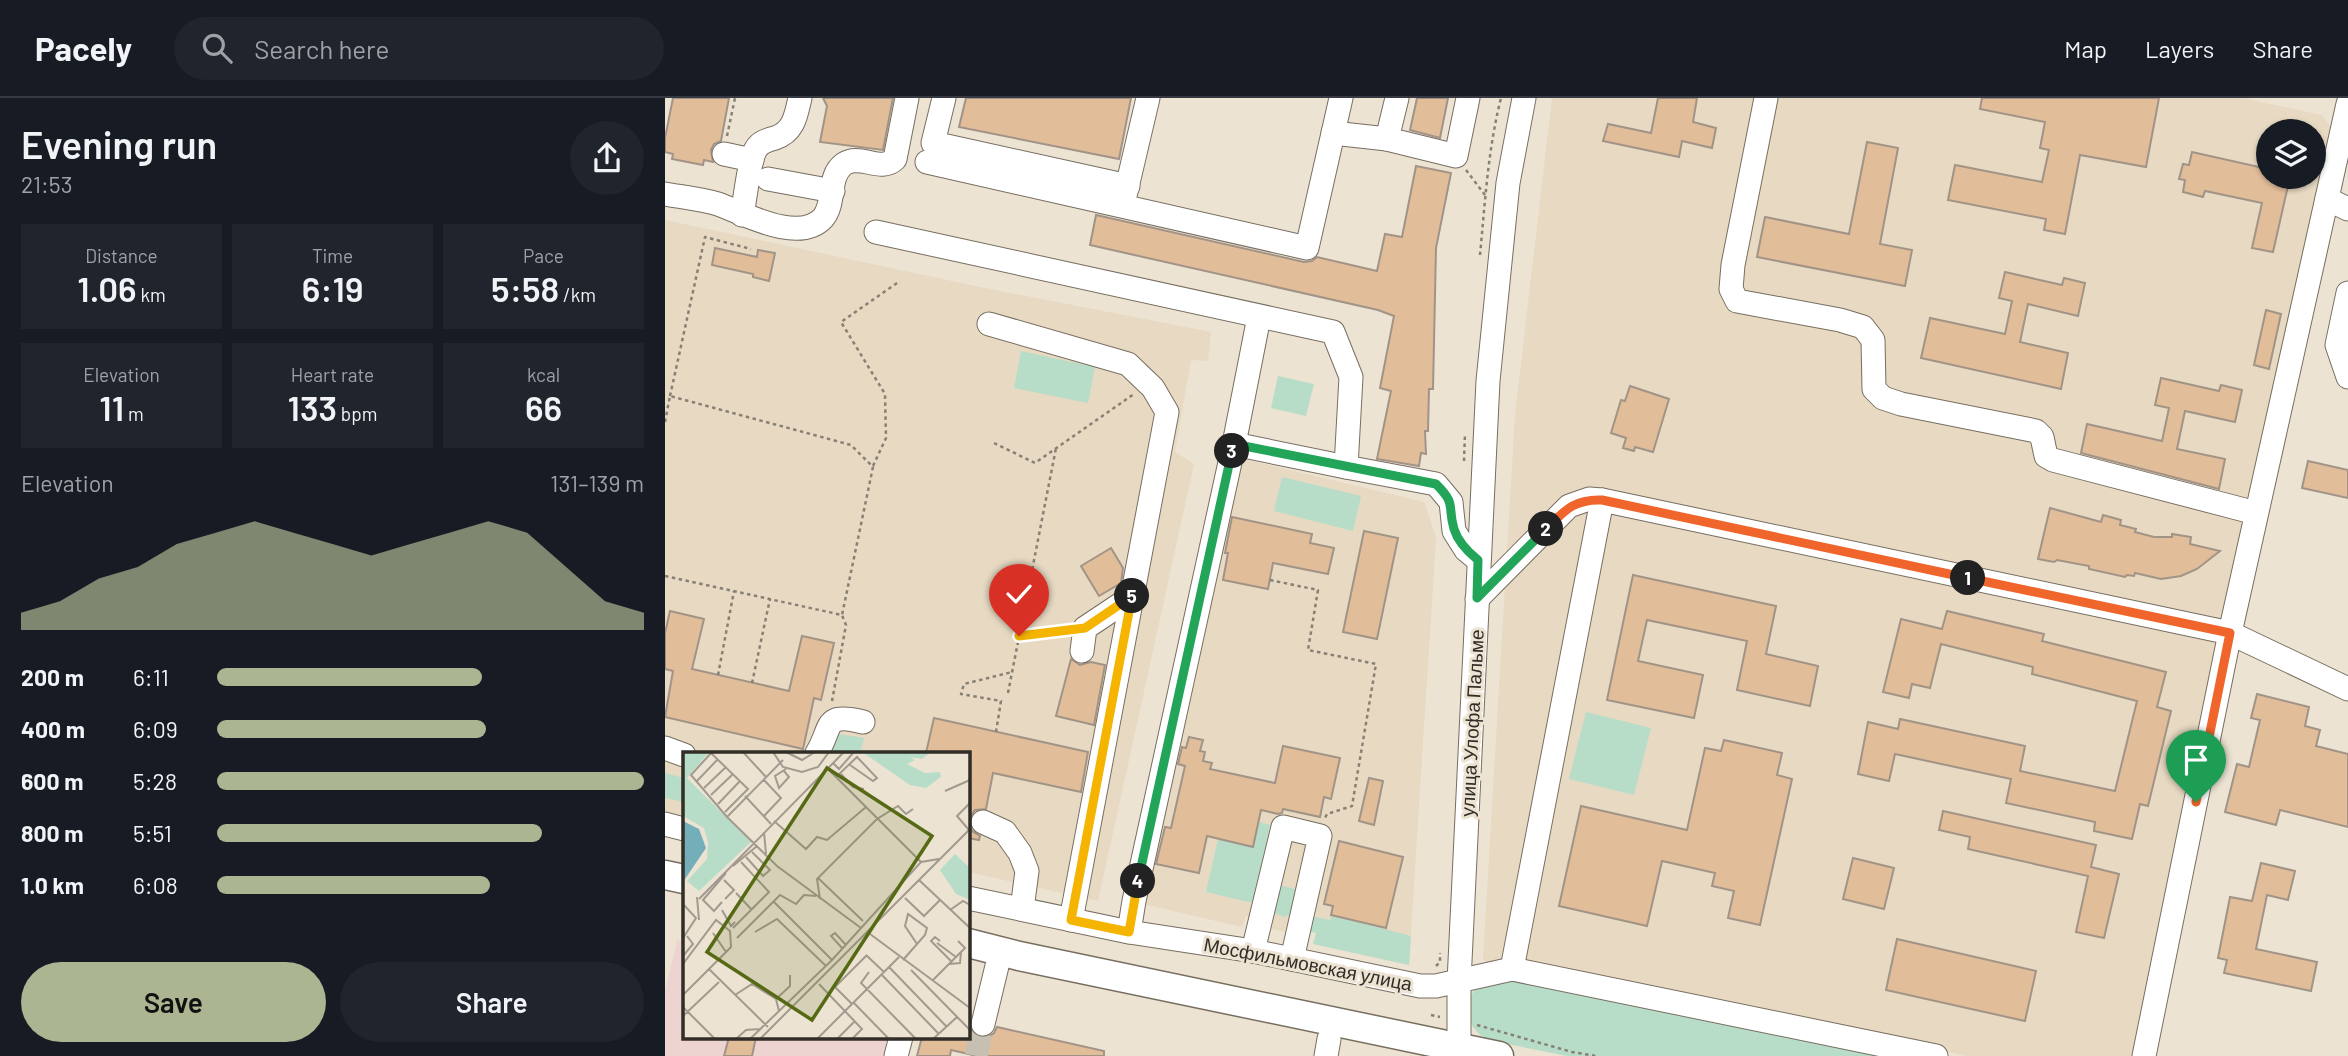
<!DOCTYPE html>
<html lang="en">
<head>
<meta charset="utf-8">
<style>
  :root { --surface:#171b24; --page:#20242c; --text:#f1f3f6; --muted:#9ea1a6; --line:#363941; --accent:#abb591 }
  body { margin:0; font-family:Barlow,sans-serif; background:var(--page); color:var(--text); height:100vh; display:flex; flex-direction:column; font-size:26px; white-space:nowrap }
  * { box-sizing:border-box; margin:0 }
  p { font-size:23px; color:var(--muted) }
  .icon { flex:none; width:38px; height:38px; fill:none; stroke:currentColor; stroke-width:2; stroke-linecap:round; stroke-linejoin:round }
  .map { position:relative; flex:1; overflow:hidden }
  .details { display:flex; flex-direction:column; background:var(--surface); width:665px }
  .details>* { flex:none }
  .fabs { position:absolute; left:1591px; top:21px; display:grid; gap:14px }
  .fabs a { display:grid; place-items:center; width:70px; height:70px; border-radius:50%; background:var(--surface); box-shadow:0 2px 5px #0004; font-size:35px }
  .pin { position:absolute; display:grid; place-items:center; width:60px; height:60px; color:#fff; margin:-72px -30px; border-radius:50% 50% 50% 0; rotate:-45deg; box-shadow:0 0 7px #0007 }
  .pin .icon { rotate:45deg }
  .km { position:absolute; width:35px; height:35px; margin:-18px; border-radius:50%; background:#222; color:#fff; font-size:19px; line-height:35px; text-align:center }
  .round { display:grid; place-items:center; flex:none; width:74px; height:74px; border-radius:37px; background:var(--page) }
  .head { display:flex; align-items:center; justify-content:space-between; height:119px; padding:0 21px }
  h1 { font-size:38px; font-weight:600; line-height:52px }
  .metrics { display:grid; grid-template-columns:repeat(3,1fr); gap:10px; height:119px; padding:7px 21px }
  .metrics div { display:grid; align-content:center; border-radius:0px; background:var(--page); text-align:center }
  .metrics b { font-size:35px; font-weight:600 }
  .metrics small { font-size:19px; font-weight:400 }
  .metrics p { font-size:19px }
  .chart { height:196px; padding:14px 21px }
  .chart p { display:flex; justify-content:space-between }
  .chart svg { width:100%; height:126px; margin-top:7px; fill:var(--accent); opacity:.7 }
  .primary-button { display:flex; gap:14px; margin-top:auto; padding:14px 21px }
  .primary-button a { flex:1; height:80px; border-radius:42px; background:var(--accent); color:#111; font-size:28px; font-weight:600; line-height:80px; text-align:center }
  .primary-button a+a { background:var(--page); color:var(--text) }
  ul { padding:0 21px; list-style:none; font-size:23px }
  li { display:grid; grid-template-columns:112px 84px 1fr; align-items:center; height:52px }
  li i { height:18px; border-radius:9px; background:var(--accent) }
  header { display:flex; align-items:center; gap:42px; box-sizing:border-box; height:98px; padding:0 35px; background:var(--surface); border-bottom:2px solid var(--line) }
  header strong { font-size:33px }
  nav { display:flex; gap:38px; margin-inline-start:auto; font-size:24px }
  .search { width:490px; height:63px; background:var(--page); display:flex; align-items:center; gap:18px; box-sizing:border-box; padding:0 24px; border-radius:38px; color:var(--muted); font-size:26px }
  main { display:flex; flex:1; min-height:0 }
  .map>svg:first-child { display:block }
  .built { fill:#e7d9c2; fill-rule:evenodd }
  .education { fill:#eed4d0 }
  .green { fill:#b7ddc9 }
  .building { fill:#e2bd9a; stroke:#a19487; stroke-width:2 }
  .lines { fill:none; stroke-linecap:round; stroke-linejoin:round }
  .minor-tunnel { stroke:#c7bfb1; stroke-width:23; stroke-dasharray:23 11; stroke-linecap:butt }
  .minor-casing { stroke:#776e60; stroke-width:25 }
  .major-casing { stroke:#776e60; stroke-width:31 }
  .path { stroke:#878075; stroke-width:2.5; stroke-dasharray:3.5 3.5; stroke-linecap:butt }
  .minor { stroke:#fff; stroke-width:23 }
  .major { stroke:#fff; stroke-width:28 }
  .split-1-casing { stroke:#fff; stroke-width:14 }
  .split-2-casing { stroke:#fff; stroke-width:14 }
  .split-3-casing { stroke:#fff; stroke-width:14 }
  .split-4-casing { stroke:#fff; stroke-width:14 }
  .split-5-casing { stroke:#fff; stroke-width:14 }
  .split-6-casing { stroke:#fff; stroke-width:14 }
  .split-1 { stroke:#f0652b; stroke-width:9 }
  .split-2 { stroke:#f0652b; stroke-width:9 }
  .split-3 { stroke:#22a559; stroke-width:9 }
  .split-4 { stroke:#22a559; stroke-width:9 }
  .split-5 { stroke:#f5b400; stroke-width:9 }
  .split-6 { stroke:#f5b400; stroke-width:9 }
  .labels { text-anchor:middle; stroke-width:6; stroke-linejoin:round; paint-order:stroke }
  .street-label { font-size:19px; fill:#312d27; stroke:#ede3d3 }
  .inset-road { fill:none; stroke:#a29a8e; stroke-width:2 }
  .view { fill:#566a16; fill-opacity:0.15; stroke:#566a16; stroke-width:3.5 }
  .inset-edge { fill:none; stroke:#312d27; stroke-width:3.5 }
</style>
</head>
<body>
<header>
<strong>Pacely</strong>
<div class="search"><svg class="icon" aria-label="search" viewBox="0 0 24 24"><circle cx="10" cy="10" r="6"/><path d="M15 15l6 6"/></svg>Search here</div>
<nav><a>Map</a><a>Layers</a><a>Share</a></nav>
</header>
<main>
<section class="details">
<div class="head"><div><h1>Evening run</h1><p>21:53</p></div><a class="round"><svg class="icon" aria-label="share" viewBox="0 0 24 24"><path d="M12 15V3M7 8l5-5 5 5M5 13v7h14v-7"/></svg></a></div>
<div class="metrics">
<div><p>Distance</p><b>1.06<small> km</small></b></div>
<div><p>Time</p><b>6:19</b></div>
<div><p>Pace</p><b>5:58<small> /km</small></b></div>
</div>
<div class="metrics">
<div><p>Elevation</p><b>11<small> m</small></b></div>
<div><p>Heart rate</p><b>133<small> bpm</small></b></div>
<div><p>kcal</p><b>66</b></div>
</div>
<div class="chart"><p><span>Elevation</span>131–139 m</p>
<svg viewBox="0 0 160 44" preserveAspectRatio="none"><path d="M0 44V38L10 34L20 26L30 22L40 14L50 10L60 6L70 10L80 14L90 18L100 14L110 10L120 6L130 10L140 22L150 34L160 38V44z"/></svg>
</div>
<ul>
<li><b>200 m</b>6:11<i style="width:62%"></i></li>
<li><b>400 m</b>6:09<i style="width:63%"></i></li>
<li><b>600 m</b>5:28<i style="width:100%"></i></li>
<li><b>800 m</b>5:51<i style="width:76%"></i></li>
<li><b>1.0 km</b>6:08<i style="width:64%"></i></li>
</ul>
<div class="primary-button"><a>Save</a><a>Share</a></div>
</section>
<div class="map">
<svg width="1683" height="958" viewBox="0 0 1683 958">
  <rect width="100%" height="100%" fill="#ede3d3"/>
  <g class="built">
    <path d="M887,0H1578L1657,17L1666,30L1467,958H1302L847,859L830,870L818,861L850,317ZM1603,33H1648V79H1603Z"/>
    <path d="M0,122L320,190L546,234L543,263L526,262L510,354L529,366L433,803L303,774V655H19V724L0,720Z"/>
    <path d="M574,360L759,404L771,439L744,867L648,846L651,834L622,828L620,834L607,831L608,824L581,818L577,829L478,806Z"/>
  </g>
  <path class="education" d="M12,842L19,844V939H226L222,958H0V894Z"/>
  <g class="green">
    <path d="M356,253L430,269L423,305L349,290Z"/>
    <path d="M613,278L649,286L641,318L606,310Z"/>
    <path d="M617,379L696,398L688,433L609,413Z"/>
    <path d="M921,614L986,630L969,697L904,681Z"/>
    <path d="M168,635L199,640L195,655H161Z"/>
    <path d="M0,675L19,680V704L0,700Z"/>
    <path d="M594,724L605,727L588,805L541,794L553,741L588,749Z"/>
    <path d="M610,786L634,792L628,814L620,819L608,815Z"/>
    <path d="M666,817L746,838L744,867L648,846L651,835L643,833L647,818L665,822Z"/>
    <path d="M835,880L1231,958H902L827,943L815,937L808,929L804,921L805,898L813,888Z"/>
  </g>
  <g class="building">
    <path d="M8,0H64L56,43L49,46L46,52L48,64L39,62L38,67L7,61L8,56L0,54V40Z"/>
    <path d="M158,0H228L218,52L155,44L162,8Z"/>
    <path d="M301,0H466L454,61L294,29Z"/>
    <path d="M752,0H783L775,40L745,32Z"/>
    <path d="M993,0H1032L1028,24L1051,30L1047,50L1017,43L1014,59L938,43L943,26L986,35Z"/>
    <path d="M1317,0H1494L1481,69L1415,57L1400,136L1379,132L1381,121L1283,102L1290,67L1377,84L1384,52L1375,50L1380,24L1315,11Z"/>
    <path d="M1202,44L1233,50L1215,146L1247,152L1240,188L1092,159L1100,119L1184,136Z"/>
    <path d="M1527,54L1603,71V79H1625L1608,154L1587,150L1597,105L1540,93L1538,99L1518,94L1520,82L1514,81L1518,66L1524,67Z"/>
    <path d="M751,68L786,75L771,150L768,291H764L763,333H760L761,356L756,355L754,368L712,361L726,293L715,290L729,218L713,212L425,147L431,117L639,164L647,163L652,159L712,173L720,136L737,139Z"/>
    <path d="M50,150L92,159L93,152L110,155L104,183L88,179V176L47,167Z"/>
    <path d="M1340,174L1397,187L1399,180L1420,185L1413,218L1363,206L1355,244L1403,255L1396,291L1256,260L1265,220L1340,236L1347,203L1334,200Z"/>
    <path d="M1601,212L1616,216L1604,271L1589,267Z"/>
    <path d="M1496,280L1554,293L1556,287L1577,292L1570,324L1520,313L1512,351L1560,361L1554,391L1416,355L1422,326L1497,343L1504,310L1490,307Z"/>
    <path d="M965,288L1004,301L988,354L970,349L969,353L958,350L961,340L946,335L956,302L960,303Z"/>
    <path d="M1643,363L1683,372V400L1637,390Z"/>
    <path d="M1385,410L1436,424L1438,417L1456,422L1455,427L1471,431L1470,434L1489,439H1507V436L1526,439L1525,446L1555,453L1532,471L1516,478L1496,481L1470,475L1469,478L1462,477L1460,479L1424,471V468L1392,462L1389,464L1373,461Z"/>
    <path d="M567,419L647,436L645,445L669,450L663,476L608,465L603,491L558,482L563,455H560Z"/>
    <path d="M699,433L733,440L712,541L678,534Z"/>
    <path d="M446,450L458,470L456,485L434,498L416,468Z"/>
    <path d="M968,477L1111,508L1101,556L1153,568L1145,608L1072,592L1082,543L982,522L973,563L1038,577L1029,620L942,602Z"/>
    <path d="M5,513L39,521L27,571L124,593L137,538L169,545L156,602L149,600L138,651L0,619L8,573L0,571V535Z"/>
    <path d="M1282,513L1379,536L1377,543L1501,574L1492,609L1506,613L1483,708L1475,706L1467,741L1429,733L1430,724L1341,705L1346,681L1230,656L1224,683L1193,676L1203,624L1233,631L1235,621L1360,648L1355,673L1450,693L1472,603L1367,576L1368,569L1276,546L1265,590L1247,586L1244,600L1218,594L1236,521L1277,531Z"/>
    <path d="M406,561L415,567L426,564L440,567L429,627L391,618Z"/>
    <path d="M1592,596L1644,609L1640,628L1655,632L1651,648L1683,656V729L1615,712L1611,727L1560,714L1572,666L1584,669L1595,622L1586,620Z"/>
    <path d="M269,620L423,654L416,694L328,675L321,711L310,712L305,719L304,726L307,733L315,738L314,742L303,740V655H261Z"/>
    <path d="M524,639L538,642L535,653L540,654L538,663L547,665L545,671L610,685L618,648L675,660L666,701L659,699L655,719L618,711L617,715L613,716L596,712L588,749L542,738L534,775L491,766L500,729L506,730L520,668L513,666L517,649L521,650Z"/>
    <path d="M1059,642L1117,655L1112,677L1127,681L1095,827L1063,820L1069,793L1047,788L1050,775L997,763L982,828L894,808L916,708L1022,732L1040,650L1056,653Z"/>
    <path d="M704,680L718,683L709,727L694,723Z"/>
    <path d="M1278,713L1431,747L1426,769L1454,776L1439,840L1411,834L1423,778L1303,751L1305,739L1274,732Z"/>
    <path d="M674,743L738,759L721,830L666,817L668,808L659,806Z"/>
    <path d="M1188,760L1229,770L1219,811L1178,801Z"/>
    <path d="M1596,765L1630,773L1623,802L1602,797L1591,851L1652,864L1646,893L1559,875L1562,862L1553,860L1565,799L1587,803Z"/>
    <path d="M1232,841L1371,873L1360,923L1221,892Z"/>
    <path d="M303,923L308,936L314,939H323L329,935L332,929L439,953V958H312L286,952L285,958H252L257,939H303Z"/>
    <path d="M64,939H91L87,958H59Z"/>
  </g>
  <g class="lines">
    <path class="minor-tunnel" d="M311,958L318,926"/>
    <g class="minor-casing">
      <g id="minor">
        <path d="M279,0L268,45L463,88"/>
        <path d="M732,0L722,41L791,58L803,0"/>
        <path d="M1101,0L1068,167L1066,191L1072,203L1175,222L1198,229L1208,242L1209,291L1218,300L1236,306L1371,333L1377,339L1381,358L1388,362L1591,415"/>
        <path d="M668,35L722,41"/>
        <path d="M59,56L87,62"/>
        <path d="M262,64L642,150L676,0"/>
        <path d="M103,81L168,93"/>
        <path d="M0,96C17,99 36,101 53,106C80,116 134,146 158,120C171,105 162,78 179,66C195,55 216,75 230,61L242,0"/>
        <path d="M1662,101L1683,111"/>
        <path d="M459,102L483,0"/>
        <path d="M77,117C80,102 84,62 91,51C95,44 102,42 110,40C129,34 131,17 135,0"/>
        <path d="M211,134L668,234L686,279L681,369L771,386L786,404L789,433L801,452L813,462"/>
        <path d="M1683,195L1672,247L1683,279"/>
        <path d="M324,226L463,266L488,290L502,314L406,822"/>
        <path d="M569,346L681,369"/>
        <path d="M812,501L904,408L924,401L937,402L1565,535L1683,591"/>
        <path d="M417,553L420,530L468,498"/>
        <path d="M0,650L19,657"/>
        <path d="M152,655C168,629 157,614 198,624"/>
        <path d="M318,724L340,734L355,755L362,773L357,811"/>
        <path d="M0,726L19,731"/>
        <path d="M303,800L464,834L588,853L755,888H771L847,871L1271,958"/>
        <path d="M464,834L469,803L569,346L594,219"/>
        <path d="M588,853L618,729L655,738L627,861"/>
        <path d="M847,871L937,402"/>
        <path d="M318,926L332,868"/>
        <path d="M231,958L236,939"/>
        <path d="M661,958L664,941"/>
        <path d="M794,958V884L823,283L843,85L859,0"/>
        <path d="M1479,958L1565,535L1683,6"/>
      </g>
    </g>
    <g class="major-casing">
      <g id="major">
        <path d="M0,777L19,781"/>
        <path d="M303,845L354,858L834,958"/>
      </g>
    </g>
    <g class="path">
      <path d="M62,38L70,0"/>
      <path d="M801,72L820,97"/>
      <path d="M815,157C820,105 823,51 836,0"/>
      <path d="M5,298L40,139L86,151"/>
      <path d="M0,324L5,298L186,347L208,369L177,517"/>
      <path d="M329,345L370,365L469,296"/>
      <path d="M799,363L800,335"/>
      <path d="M208,368L221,340L220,296L176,224L235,183"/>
      <path d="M0,478L177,517L181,527L167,603"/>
      <path d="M605,482L653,492L643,552L711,566L687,708L662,716L660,720"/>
      <path d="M354,538L400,533"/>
      <path d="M53,577L69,493"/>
      <path d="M87,585L105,501"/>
      <path d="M343,595L391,350"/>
      <path d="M331,634L336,603L296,596L299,586L347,574"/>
      <path d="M771,868L775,864V855"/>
      <path d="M766,917L775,919"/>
      <path d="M812,927L907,954L931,958"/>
    </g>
    <use href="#minor" class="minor"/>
    <use href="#major" class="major"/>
  </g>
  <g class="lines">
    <g class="split-1-casing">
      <path id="split-1" d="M1303,480L1565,535L1531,704"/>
    </g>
    <g class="split-2-casing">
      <path id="split-2" d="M881,431C900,412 909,401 937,402L1303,480"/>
    </g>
    <g class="split-3-casing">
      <path id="split-3" d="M567,353L569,346L771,386C792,407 782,407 789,431C793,444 803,454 813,462L812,500L881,431"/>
    </g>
    <g class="split-4-casing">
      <path id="split-4" d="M473,783L567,353"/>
    </g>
    <g class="split-5-casing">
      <path id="split-5" d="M467,498L406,822L464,834L473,783"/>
    </g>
    <g class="split-6-casing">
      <path id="split-6" d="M354,538L420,530L467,498"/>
    </g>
    <use href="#split-1" class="split-1"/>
    <use href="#split-2" class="split-2"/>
    <use href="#split-3" class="split-3"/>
    <use href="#split-4" class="split-4"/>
    <use href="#split-5" class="split-5"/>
    <use href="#split-6" class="split-6"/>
  </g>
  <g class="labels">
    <g class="street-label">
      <text transform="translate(807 625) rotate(-87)" y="7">улица Улофа Пальме</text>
      <text transform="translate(643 866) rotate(11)" y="7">Мосфильмовская улица</text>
    </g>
  </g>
  <g transform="translate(18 654)">
    <rect width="287" height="287" fill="#ede3d3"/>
    <path d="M0,0H26L4,26L68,90L16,139L4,129L24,107L25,90L21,76L0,64ZM179,0H248L239,7L227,5L232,8L224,12L242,21L257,20L258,25L243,36L227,33ZM272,102L287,116V148L273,142L257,118Z" fill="#b7ddc9"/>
    <path d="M0,69L16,77L23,96L0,130Z" fill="#74aeb8"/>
    <path class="inset-road" d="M29,0L8,23L44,65M60,0L83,25M90,0L100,15L119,20L135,15L146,0M103,0L119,8L132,0M28,1L65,37L42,60M100,8L44,65L94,114L178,176M150,11L156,17L171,0M144,16L238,110M101,19L106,25L96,36L92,24L103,17M158,22L170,35L181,37M153,25L174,5L194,26L190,29L167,13M81,28L98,46L81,64M14,29L35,7M21,36L43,15M262,39L287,28M28,43L50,22M62,44L88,72M35,52L57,29M91,69L123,97L134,85L144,88L183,55M286,78L274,64L287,51M81,80L83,102M63,105L80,124L87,118L69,100M50,114L74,94M135,126L180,169M41,128L51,138L42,147M236,128L287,176M53,141L69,158M14,145L16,168M222,146L241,164L257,148M16,147L161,0M137,147L134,127L194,67L215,54L223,62L230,57M39,150L31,159L20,148L43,121M91,150L149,208M0,152L13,166L0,186M39,158L48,174L52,170M267,158L280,149L287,153M50,176L86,140L58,110M72,180L94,167L143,214M30,181L43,200M187,182L287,256M54,186L97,143L113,152L121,143L133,144M257,189L252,185L248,189L268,209M254,191L273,205M159,196L148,184L152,181L163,193M183,203L201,220M0,204L10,192L4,184M220,208L242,183L244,176L225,162L222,174L234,192M0,212L33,168L47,179L48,195L0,243M266,212L277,211L278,200M206,215L263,274M26,217L85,275M228,218L287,278M186,220L178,231L233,287M198,222L255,281M250,228L282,196L275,189M136,232L179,277L169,287M151,234L169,252M152,235L184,203M52,243L69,232L93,247M170,250L206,287M0,255L32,287M96,259L93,247L107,234V223M0,264L36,230M53,287L63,278L77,277M67,287L149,208L238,110L256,107M77,287L287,77M134,287L216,205M154,287L172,269M250,287L274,265"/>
    <path class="view" d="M144,16L249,84L129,268L24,200Z"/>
    <rect width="287" height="287" class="inset-edge"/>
  </g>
</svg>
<div class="fabs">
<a><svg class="icon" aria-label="layers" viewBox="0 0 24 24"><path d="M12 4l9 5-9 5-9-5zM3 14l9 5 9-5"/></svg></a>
</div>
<div class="pin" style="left:1531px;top:704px;background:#1e9e55"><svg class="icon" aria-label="arrive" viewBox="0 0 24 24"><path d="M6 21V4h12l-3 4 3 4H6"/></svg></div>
<div class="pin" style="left:354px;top:538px;background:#d93025"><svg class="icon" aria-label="check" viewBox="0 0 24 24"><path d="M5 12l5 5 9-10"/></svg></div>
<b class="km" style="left:1303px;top:480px">1</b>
<b class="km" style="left:881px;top:431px">2</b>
<b class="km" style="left:567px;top:353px">3</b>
<b class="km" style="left:473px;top:783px">4</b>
<b class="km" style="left:467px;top:498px">5</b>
</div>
</main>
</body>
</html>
